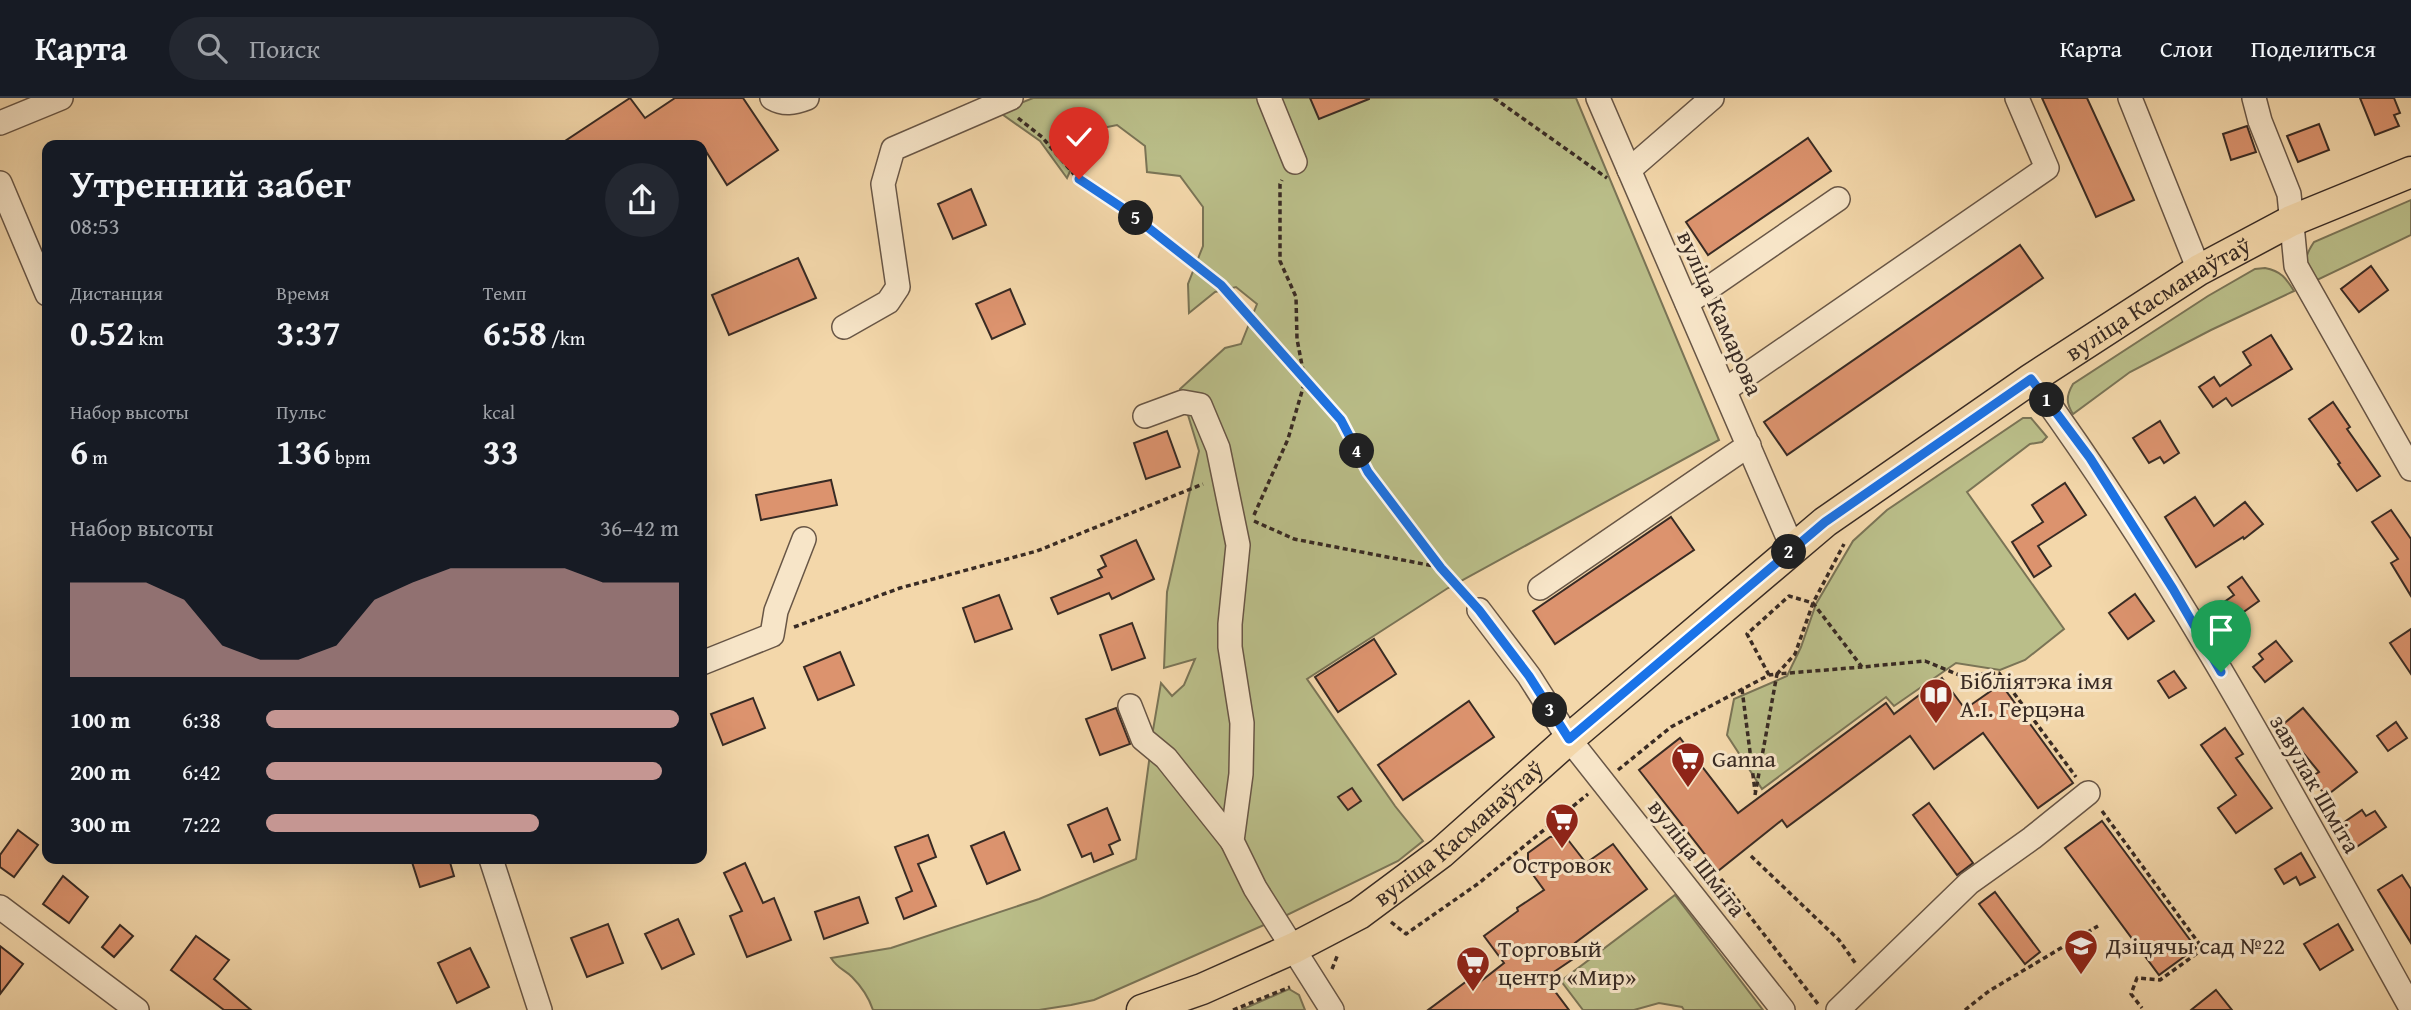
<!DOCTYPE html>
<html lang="ru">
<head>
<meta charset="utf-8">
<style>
  :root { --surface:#171b24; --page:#242831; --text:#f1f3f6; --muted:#9ea1a6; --line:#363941; --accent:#c59692 }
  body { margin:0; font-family:"Gentium Book Plus",serif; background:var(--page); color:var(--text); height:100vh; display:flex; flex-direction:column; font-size:26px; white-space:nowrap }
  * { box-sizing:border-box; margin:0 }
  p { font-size:23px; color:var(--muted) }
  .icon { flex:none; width:38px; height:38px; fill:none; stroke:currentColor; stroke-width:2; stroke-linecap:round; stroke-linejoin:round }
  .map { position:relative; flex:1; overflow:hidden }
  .sheet { position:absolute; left:42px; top:42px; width:665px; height:724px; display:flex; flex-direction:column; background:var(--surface); border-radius:14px; box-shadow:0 7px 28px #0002 }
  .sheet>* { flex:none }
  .pin { position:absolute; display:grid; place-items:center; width:60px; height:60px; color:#fff; margin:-72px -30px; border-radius:50% 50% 50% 0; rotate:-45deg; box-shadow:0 0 7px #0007 }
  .pin .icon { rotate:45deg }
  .km { position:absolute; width:35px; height:35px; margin:-18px; border-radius:50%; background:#222; color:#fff; font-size:19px; line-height:35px; text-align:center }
  .round { display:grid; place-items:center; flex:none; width:74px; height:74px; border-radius:37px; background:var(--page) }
  .headline { display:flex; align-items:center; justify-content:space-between; height:119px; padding:0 28px }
  h1 { font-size:38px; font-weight:800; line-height:52px }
  .figures { display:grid; grid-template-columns:repeat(3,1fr); gap:10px; height:119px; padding:7px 28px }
  .figures div { display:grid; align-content:center }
  .figures b { font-size:35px; font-weight:800 }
  .figures small { font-size:19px; font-weight:400 }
  .figures p { font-size:19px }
  .chart { height:196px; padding:14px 28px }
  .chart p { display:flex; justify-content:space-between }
  .chart svg { width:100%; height:126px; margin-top:7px; fill:var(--accent); opacity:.7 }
  ul { padding:0 28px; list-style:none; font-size:23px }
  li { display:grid; grid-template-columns:112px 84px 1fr; align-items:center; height:52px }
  li i { height:18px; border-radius:9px; background:var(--accent) }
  header { display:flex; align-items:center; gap:42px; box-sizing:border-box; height:98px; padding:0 35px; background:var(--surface); border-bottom:2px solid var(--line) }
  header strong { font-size:33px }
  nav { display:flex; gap:38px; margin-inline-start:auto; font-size:24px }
  .search { width:490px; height:63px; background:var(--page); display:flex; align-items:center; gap:18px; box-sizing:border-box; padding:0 24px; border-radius:38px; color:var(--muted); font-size:26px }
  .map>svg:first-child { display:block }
  .green { fill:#babe89; stroke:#7a7456; stroke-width:2 }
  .building { fill:#dc936e; stroke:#392b24; stroke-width:2 }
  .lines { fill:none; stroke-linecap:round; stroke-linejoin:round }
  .minor-casing { stroke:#685646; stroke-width:26 }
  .major-casing { stroke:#392b24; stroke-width:33 }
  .path { stroke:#392b24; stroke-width:3.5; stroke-dasharray:5 3.5; stroke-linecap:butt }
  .minor { stroke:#f7e5c8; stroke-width:23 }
  .major { stroke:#f3d7aa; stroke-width:30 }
  .route-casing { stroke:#fff; stroke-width:14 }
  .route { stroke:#1a73e8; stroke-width:9 }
  .labels { text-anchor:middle; stroke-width:6; stroke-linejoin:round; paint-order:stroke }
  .street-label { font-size:24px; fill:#392b24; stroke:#f7e5c8 }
  .poi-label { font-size:24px; fill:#392b24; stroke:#f7e5c8; text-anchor:start }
</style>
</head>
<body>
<header>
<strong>Карта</strong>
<div class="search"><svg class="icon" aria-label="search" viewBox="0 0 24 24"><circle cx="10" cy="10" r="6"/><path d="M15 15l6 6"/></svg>Поиск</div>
<nav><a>Карта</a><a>Слои</a><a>Поделиться</a></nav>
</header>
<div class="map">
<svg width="2411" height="912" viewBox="0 0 2411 912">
  <rect width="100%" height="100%" fill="#f3d7aa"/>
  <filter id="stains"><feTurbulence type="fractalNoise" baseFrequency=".00286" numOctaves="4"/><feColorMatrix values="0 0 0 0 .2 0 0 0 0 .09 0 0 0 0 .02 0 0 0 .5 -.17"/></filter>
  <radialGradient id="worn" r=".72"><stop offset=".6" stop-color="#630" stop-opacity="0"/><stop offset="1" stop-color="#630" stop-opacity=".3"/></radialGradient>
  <g class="green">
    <path d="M1033,0H1576L1719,342L1448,490L1307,581L1395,708L1423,743L1398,763L1285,818L1152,638L1161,585L1172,598L1184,587L1195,561L1164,570L1167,494L1199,353L1180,291L1225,250L1241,246L1257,206L1236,189L1215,194L1189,215L1188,186L1203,148V109L1180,78L1147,74L1145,48L1117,27L1088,33L1067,80L1040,43L999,14Z"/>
    <path d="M2411,102V137L2315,183C2305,165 2302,162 2314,144Z"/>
    <path d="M2265,170C2281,173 2286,180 2294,193L2211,232L2130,274L2073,316C2066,305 2066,298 2073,286L2208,198L2255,171Z"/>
    <path d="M2023,320H2031L2047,339L2042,344L2030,346L1967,394L2064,531L2025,562L2000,572L1956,565L1894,608L1886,599L1762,691L1727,637L1734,601L1787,578L1801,549L1816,506L1853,443L1887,412Z"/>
    <path d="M1150,656L1225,743L1266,817L1264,827L1094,902L1071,907L1039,912H873C869,900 861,888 852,879C844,871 838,871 831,860L891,850L1039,801L1136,761Z"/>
    <path d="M1675,797L1763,912H1684L1682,909L1659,905L1634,912H1583L1561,883Z"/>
    <path d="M1289,891L1299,897L1305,912H1241Z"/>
  </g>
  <g class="building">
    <path d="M630,0L645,20L675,0H743L778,52L727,87L702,47H559Z"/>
    <path d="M1310,0H1369V1L1319,21Z"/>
    <path d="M2042,0H2087L2134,102L2096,119Z"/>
    <path d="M2360,0H2394L2400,15L2394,17L2399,28L2375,37Z"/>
    <path d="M2319,26L2329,52L2298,64L2287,38Z"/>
    <path d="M2247,28L2256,54L2231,62L2223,36Z"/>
    <path d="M1808,40L1831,73L1708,157L1686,124Z"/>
    <path d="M971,91L986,127L953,141L938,106Z"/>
    <path d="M2020,147L2043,180L1787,357L1764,324Z"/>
    <path d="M798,160L816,200L729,237L712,197Z"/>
    <path d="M2371,168L2388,192L2359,214L2341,191Z"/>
    <path d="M1010,191L1025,226L992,241L976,206Z"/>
    <path d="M2271,237L2292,271L2232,308L2226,300L2213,309L2199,289L2214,279L2220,288L2251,267L2243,254Z"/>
    <path d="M2333,304L2350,329L2347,331L2380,378L2357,393L2338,366L2340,365L2309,321Z"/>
    <path d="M2160,323L2179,355L2164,365L2160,359L2149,365L2133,340Z"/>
    <path d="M1167,333L1180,369L1146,381L1134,345Z"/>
    <path d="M831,382L837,407L761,422L756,397Z"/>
    <path d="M2065,385L2086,417L2038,448L2051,468L2034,479L2012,444L2043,424L2032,407Z"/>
    <path d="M2195,399L2214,428L2245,404L2263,426L2244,441L2243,439L2196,469L2165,419Z"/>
    <path d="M2391,412L2411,441V498L2391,465L2398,461L2372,424Z"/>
    <path d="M1671,419L1694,452L1555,546L1533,513Z"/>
    <path d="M1136,442L1154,481L1112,501L1109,495L1058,516L1051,500L1102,479L1098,472L1106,468L1101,458Z"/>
    <path d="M2242,479L2259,503L2228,525L2217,509L2234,497L2228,489Z"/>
    <path d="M2135,496L2154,523L2128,541L2109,515Z"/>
    <path d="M999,497L1012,531L975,544L963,510Z"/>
    <path d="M1132,525L1145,560L1112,572L1100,537Z"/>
    <path d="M2411,531V576L2390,545Z"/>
    <path d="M1374,541L1396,576L1338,614L1315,579Z"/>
    <path d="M2276,543L2292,563L2265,584L2253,569L2263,561L2259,556Z"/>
    <path d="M840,554L854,587L818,602L804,569Z"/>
    <path d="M2174,573L2186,590L2169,600L2158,583Z"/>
    <path d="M1942,580L1965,611L2001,586L2073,685L2038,710L1983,635L1934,671L1910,638L1787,729L1782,722L1718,773L1639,672L1680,640L1738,715L1886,605L1894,616Z"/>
    <path d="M753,600L765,630L723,647L711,616Z"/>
    <path d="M1469,603L1494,639L1403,702L1378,667Z"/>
    <path d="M1116,610L1130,646L1100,657L1086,621Z"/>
    <path d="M2303,610L2357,674L2326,698L2311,679L2319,674L2281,628Z"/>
    <path d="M2396,624L2407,640L2388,653L2377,638Z"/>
    <path d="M2225,630L2243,656L2236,660L2272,710L2236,735L2218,710L2236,697L2201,647Z"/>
    <path d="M1352,690L1361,703L1348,712L1338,699Z"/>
    <path d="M1929,705L1973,765L1957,777L1913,717Z"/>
    <path d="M1107,710L1120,742L1109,747L1113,756L1094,764L1091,755L1082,759L1068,727Z"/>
    <path d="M2362,712L2366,718L2375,713L2386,729L2355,750L2340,727Z"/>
    <path d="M2102,723L2196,850L2159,877L2065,750Z"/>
    <path d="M18,732L38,747L14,779L0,769V757Z"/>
    <path d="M1004,734L1020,772L987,786L971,748Z"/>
    <path d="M928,737L936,759L918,766L936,808L904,821L896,800L912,793L895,749Z"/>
    <path d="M1565,738L1586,765L1613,746L1647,791L1575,845L1582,855L1545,880L1569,912H1428L1471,880L1476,887L1504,865L1484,838L1518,813L1517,810L1544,792L1528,770V755L1550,739Z"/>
    <path d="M2301,755L2315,779L2300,787L2296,779L2284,786L2275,771Z"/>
    <path d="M411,761H449L454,778L420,789Z"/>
    <path d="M745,765L763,805L774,800L791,842L747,859L730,818L742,813L724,775Z"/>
    <path d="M2402,777L2411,791V845L2378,792Z"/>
    <path d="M63,778L88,799L69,825L43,806Z"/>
    <path d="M1995,794L2040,854L2025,866L1979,806Z"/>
    <path d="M859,799L868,825L824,841L815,814Z"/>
    <path d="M678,821L694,856L662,871L645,836Z"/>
    <path d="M608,826L623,865L587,879L571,840Z"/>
    <path d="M2338,826L2353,852L2320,872L2304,846Z"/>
    <path d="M120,827L133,838L114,859L102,849Z"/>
    <path d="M196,838L229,862L214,881L251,912H224L171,872Z"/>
    <path d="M0,848L23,866L0,896Z"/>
    <path d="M470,850L489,889L457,905L438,865Z"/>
    <path d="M2216,892L2232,912H2191Z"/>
  </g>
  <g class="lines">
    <g class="minor-casing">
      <g id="minor">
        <path d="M772,0C784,7 794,5 807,0"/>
        <path d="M1269,0L1295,64"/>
        <path d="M1598,0L1793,451"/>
        <path d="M2130,0L2199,172"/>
        <path d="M2254,0L2260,23L2289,96L2296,168L2411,371"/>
        <path d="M0,25L61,0"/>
        <path d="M1629,72L1712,0"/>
        <path d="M0,85L47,196"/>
        <path d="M1687,205L1838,101"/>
        <path d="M844,229L888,204L898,189L883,86L893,51L1011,0"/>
        <path d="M2031,281C2176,479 2292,696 2411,910"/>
        <path d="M1725,292L2047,70L2017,0"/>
        <path d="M1145,318L1183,304L1200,307L1218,350L1238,447L1230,526V549L1242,625L1241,676L1232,743L1255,790L1332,912"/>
        <path d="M1540,490L1749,347"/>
        <path d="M1479,512L1529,578L1569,641L1783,912"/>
        <path d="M702,565L772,537L776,513L804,441"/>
        <path d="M1130,608L1143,641L1166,660L1232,743"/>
        <path d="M491,761L540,912"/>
        <path d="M0,809L137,912"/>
        <path d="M1838,912L1969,785L2032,740L2088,695"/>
      </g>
    </g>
    <g class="major-casing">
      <g id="major">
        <path id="s1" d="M1142,912L1202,891L1294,850L1359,816L1441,755L1569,641L1825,424L2031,281L2199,172L2291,123L2411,74"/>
      </g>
    </g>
    <g class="path">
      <path d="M1494,0L1607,80"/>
      <path d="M1018,20L1042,39L1078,81L1127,113L1221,187L1341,322L1368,374L1441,470L1466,497"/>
      <path d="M1254,417L1288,341L1305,283L1297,241L1296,199L1280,163V86L1282,82"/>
      <path d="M1254,423L1294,441L1439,469"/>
      <path d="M794,529L900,490L1037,453L1203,386"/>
      <path d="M1769,577L1747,536L1789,498L1813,505L1862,569L1925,563L1959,577L1999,575L2076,679"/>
      <path d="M1742,591L1755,693"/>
      <path d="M1618,672L1671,629L1769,577L1777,576L1795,556L1813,505L1844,446"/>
      <path d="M1755,697L1777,576L1862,569"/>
      <path d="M2102,713L2203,851L2160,882L2137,880L2131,896L2142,910"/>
      <path d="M1751,758L1839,842L1856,866"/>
      <path d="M1721,781L1818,906"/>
      <path d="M1391,824L1406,836L1479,785L1588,696"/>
      <path d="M1332,871L1338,856"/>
      <path d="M1233,912L1290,889"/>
      <path d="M1965,912L1989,893L2098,828"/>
    </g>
    <use href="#minor" class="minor"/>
    <use href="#major" class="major"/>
  </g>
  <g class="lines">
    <g class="route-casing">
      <path id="route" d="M1079,81L1127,113L1221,187L1341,322L1368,374L1441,470L1479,512L1529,578L1569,641L1825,424L2031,281L2090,360L2173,491L2221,574"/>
    </g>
    <use href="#route" class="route"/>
  </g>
  <defs>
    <g id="library-pin" transform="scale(1.75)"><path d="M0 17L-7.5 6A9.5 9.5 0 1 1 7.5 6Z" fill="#8f2418" stroke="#f7e5c8"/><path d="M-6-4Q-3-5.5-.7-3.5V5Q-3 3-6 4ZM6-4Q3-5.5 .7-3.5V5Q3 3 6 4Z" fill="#fff"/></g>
    <g id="supermarket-pin" transform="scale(1.75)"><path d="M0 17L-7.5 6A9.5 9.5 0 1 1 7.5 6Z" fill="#8f2418" stroke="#f7e5c8"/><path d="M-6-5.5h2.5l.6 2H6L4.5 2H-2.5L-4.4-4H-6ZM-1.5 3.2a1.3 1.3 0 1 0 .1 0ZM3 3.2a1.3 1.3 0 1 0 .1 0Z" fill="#fff"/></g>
    <g id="school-pin" transform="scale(1.75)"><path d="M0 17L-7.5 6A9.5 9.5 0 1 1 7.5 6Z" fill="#8f2418" stroke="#f7e5c8"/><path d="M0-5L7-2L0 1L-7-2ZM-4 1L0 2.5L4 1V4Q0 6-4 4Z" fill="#fff"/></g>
  </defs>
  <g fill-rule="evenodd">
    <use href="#library-pin" x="1936" y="597"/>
    <use href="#supermarket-pin" x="1688" y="661"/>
    <use href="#supermarket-pin" x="1562" y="722"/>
    <use href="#school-pin" x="2081" y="848"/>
    <use href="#supermarket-pin" x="1473" y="865"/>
  </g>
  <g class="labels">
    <g class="street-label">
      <text dy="8" stroke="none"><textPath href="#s1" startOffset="1248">вуліца Касманаўтаў</textPath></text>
      <text transform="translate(1720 215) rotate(66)" y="8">вуліца Камарова</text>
      <text transform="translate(2315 686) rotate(60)" y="8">завулак Шміта</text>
      <text dy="8" stroke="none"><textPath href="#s1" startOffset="366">вуліца Касманаўтаў</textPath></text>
      <text transform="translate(1697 760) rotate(52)" y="8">вуліца Шміта</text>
    </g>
    <g class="poi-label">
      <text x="1960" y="591">Бібліятэка імя<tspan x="1960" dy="28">А.І. Герцэна</tspan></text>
      <text x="1712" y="669">Ganna</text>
      <text x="1562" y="775" text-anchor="middle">Островок</text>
      <text x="2106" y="856">Дзіцячы сад №22</text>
      <text x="1498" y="859">Торговый<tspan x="1498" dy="28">центр «Мир»</tspan></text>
    </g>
  </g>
  <rect width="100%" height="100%" filter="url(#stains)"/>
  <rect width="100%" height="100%" fill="url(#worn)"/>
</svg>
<div class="pin" style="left:2221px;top:574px;background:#1e9e55"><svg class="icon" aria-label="arrive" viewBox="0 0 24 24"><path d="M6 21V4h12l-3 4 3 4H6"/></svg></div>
<div class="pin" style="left:1079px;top:81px;background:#d93025"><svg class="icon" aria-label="check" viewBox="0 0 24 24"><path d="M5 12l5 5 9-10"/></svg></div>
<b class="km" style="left:2047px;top:302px">1</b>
<b class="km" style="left:1789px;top:454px">2</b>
<b class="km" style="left:1550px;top:612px">3</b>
<b class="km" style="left:1357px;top:353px">4</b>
<b class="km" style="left:1136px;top:120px">5</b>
<section class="sheet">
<div class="headline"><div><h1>Утренний забег</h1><p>08:53</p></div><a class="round"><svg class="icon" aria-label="share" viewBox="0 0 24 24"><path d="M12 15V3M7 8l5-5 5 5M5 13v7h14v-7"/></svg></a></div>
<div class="figures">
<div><p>Дистанция</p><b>0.52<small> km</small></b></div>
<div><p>Время</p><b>3:37</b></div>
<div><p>Темп</p><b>6:58<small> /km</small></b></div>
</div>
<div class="figures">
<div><p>Набор высоты</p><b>6<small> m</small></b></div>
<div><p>Пульс</p><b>136<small> bpm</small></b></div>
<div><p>kcal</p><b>33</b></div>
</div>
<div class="chart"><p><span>Набор высоты</span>36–42 m</p>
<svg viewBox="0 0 160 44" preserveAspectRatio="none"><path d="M0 44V11L10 11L20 11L30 17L40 33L50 38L60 38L70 33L80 17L90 11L100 6L110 6L120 6L130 6L140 11L150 11L160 11V44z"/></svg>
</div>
<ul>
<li><b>100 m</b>6:38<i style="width:100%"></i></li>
<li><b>200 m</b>6:42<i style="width:96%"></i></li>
<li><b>300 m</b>7:22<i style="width:66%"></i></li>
</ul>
</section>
</div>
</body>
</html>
